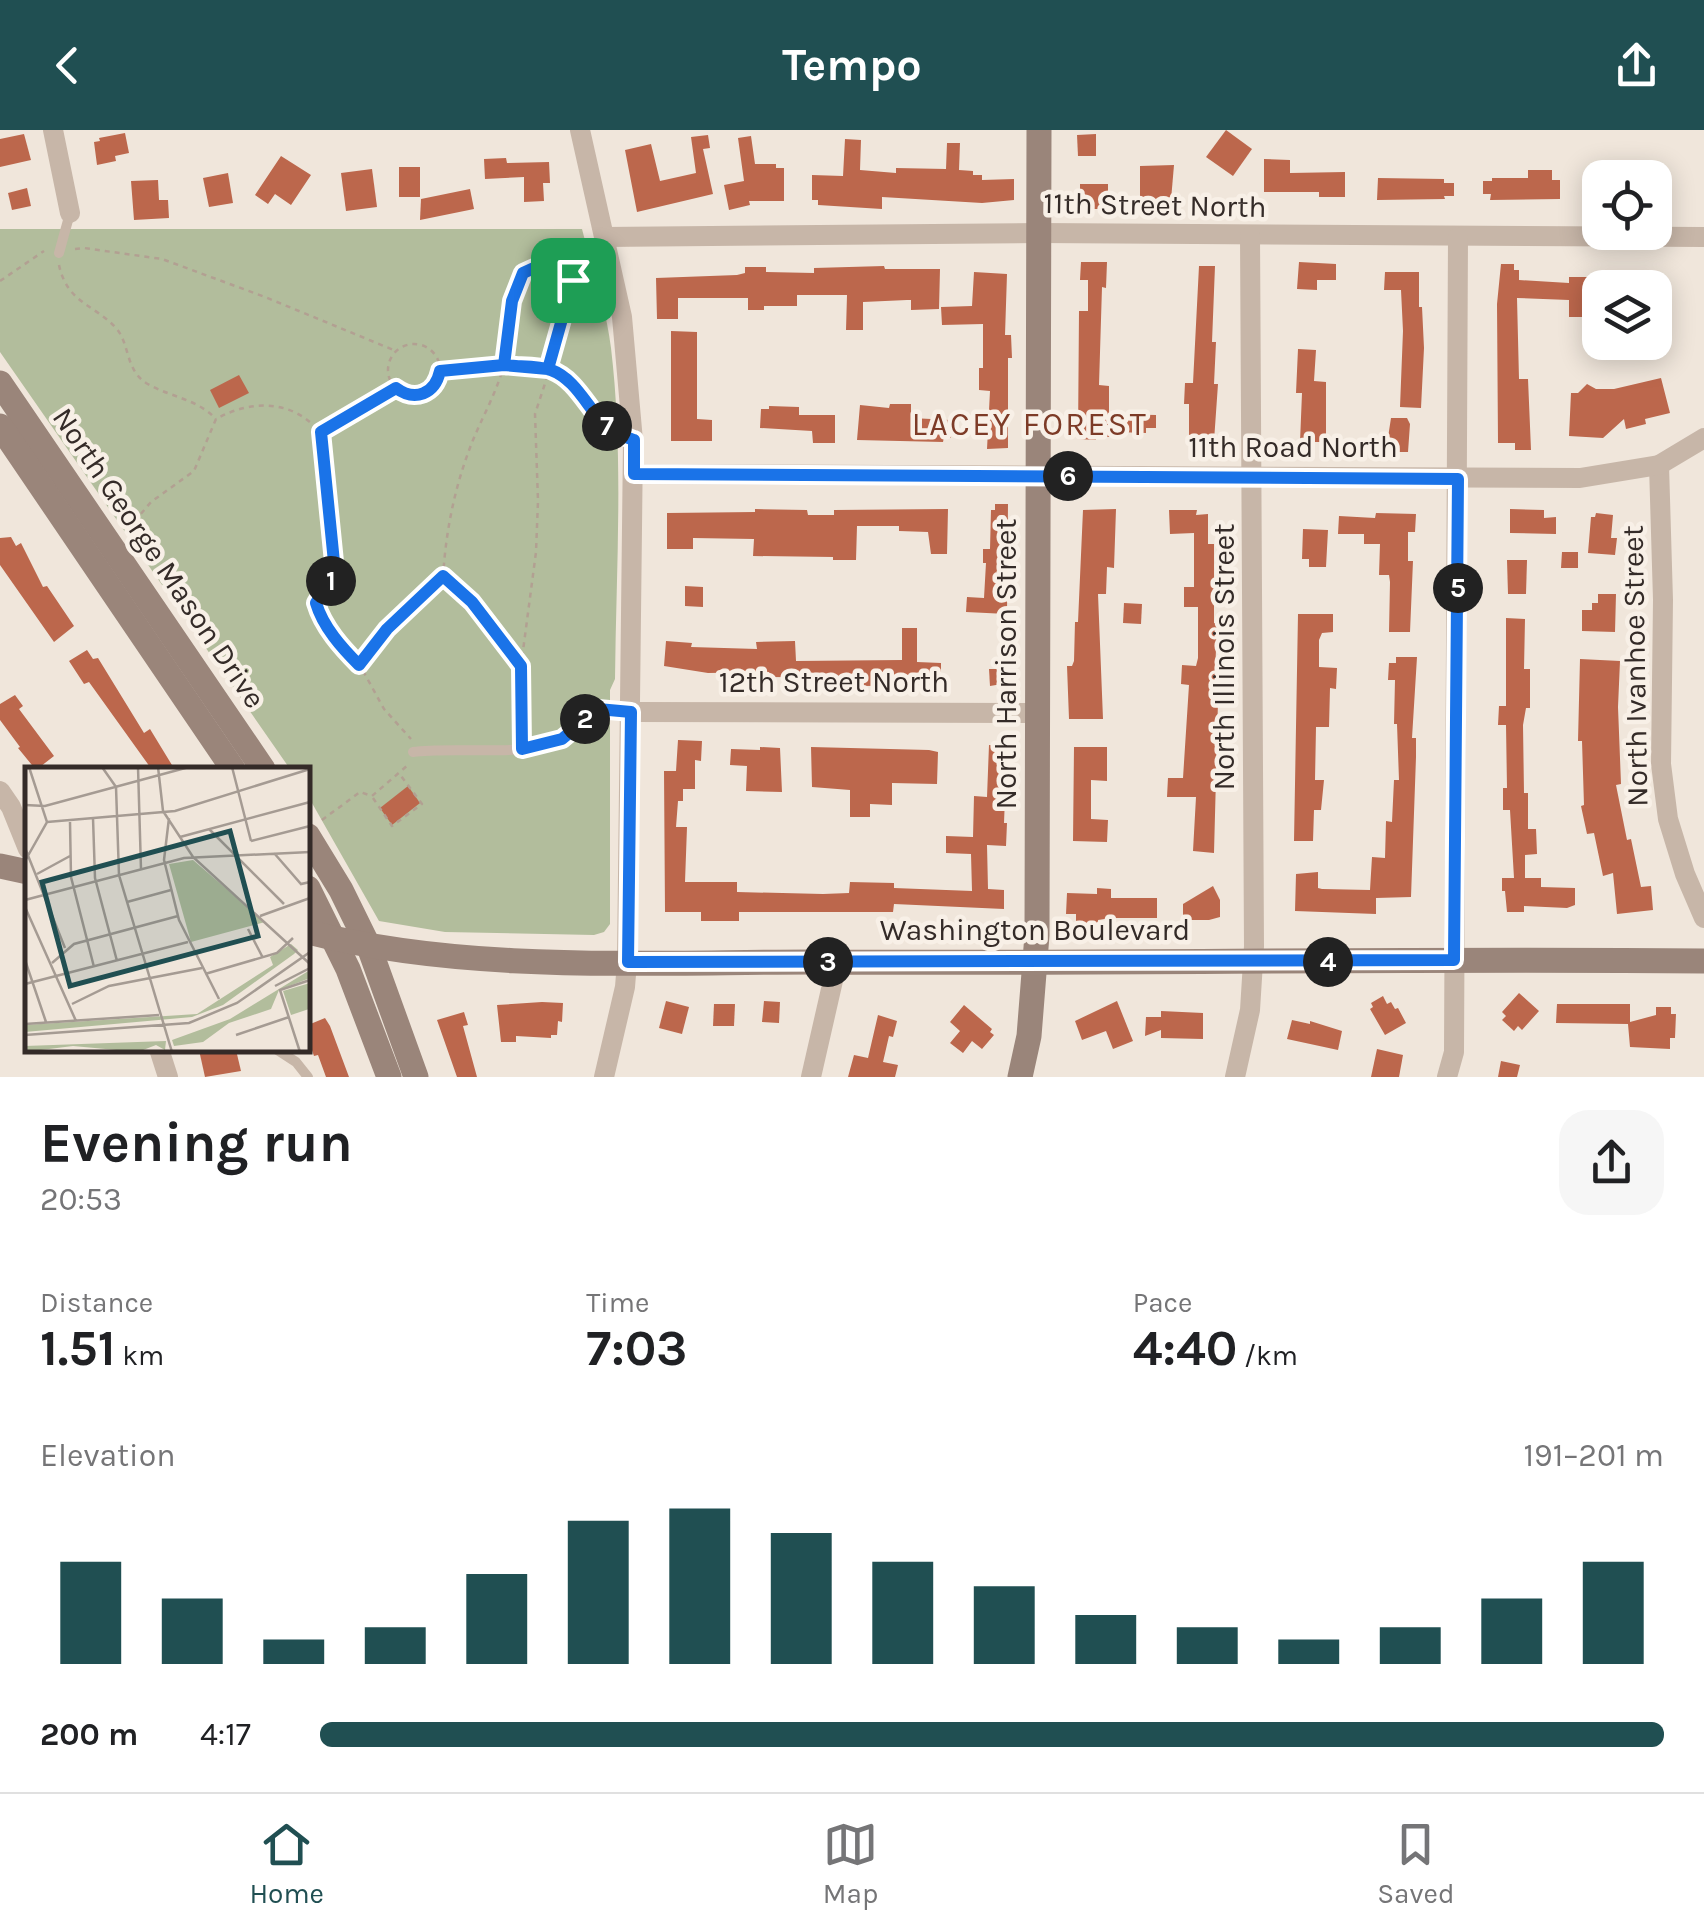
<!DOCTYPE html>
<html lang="en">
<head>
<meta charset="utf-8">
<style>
  :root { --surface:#fff; --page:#f6f6f6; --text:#202124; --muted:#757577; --line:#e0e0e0; --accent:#204f52 }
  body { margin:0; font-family:Karla,sans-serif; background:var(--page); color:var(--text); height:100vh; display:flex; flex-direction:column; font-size:38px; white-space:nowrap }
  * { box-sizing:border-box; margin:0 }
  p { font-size:32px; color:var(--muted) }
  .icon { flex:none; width:55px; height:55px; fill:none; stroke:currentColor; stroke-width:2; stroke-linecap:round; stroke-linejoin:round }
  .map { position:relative; height:947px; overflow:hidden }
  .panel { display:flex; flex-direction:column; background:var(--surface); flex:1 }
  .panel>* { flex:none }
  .controls { position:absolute; left:1582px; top:30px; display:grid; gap:20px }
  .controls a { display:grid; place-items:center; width:90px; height:90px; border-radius:20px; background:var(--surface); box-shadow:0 5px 25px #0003; font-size:50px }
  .pin { position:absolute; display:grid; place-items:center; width:85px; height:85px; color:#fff; margin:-42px; border-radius:20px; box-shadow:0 5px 15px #0006 }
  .km { position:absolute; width:50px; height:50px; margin:-25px; border-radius:50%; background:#222; color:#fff; font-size:28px; line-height:50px; text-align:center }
  .round { display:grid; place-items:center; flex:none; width:105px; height:105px; border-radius:30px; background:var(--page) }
  .head { display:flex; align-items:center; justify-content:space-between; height:170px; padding:0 40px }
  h1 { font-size:55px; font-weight:700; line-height:75px }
  .stats { display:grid; grid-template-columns:repeat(3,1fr); gap:15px; height:170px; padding:10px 40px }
  .stats div { display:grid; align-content:center }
  .stats b { font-size:50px; font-weight:700 }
  .stats small { font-size:28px; font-weight:400 }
  .stats p { font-size:28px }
  .chart { height:280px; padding:20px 40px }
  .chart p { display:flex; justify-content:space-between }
  .chart svg { width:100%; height:180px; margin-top:10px; stroke:var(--accent); stroke-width:6 }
  ul { padding:0 40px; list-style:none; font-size:32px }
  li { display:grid; grid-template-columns:160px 120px 1fr; align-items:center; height:75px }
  li i { height:25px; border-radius:12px; background:var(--accent) }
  header { display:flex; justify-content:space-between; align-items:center; height:130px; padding:0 40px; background:var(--accent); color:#fff; font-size:45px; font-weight:700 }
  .dock { display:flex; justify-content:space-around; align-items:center; height:140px; border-top:2px solid var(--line); background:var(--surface); font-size:28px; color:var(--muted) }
  .dock a { display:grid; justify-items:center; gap:5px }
  .dock .active { color:var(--accent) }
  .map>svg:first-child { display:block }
  .green { fill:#b2bd9c }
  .building { fill:#bc674c }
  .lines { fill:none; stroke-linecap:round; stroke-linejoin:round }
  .path { stroke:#b2a092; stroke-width:2.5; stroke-dasharray:5 5; stroke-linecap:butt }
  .lane { stroke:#c7b6a8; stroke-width:10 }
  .street { stroke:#c7b6a8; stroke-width:20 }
  .secondary { stroke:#9a857a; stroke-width:25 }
  .route-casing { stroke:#fff; stroke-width:20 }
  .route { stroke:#1a73e8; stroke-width:12 }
  .labels { text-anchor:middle; stroke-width:9; stroke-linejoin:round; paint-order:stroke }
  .street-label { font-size:30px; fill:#342b28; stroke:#f8f0e7 }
  .neighbourhood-label { font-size:32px; letter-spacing:2.5px; fill:#7d3b27; stroke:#f8f0e7 }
  .inset-road { fill:none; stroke:#a59b93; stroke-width:2.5 }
  .view { fill:#204f52; fill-opacity:0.15; stroke:#204f52; stroke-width:5 }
  .inset-edge { fill:none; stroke:#342b28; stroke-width:5 }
</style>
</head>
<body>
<header><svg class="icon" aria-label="back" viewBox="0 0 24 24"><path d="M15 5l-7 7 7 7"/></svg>Tempo<svg class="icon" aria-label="share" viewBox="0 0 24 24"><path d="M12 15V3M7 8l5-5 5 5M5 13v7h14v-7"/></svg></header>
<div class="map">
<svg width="1704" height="947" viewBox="0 0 1704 947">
  <rect width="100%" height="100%" fill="#f0e6db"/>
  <path class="green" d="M0,99H582C592,139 606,177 611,218C624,327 616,440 615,549L610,560V794L604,802L594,805L445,802L379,791L308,666V639H290L0,222Z"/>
  <g class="building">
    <path d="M1226,0L1252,19L1233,46L1206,27Z"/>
    <path d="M125,3L129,23L115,26L116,31L97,35L94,12L100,11L99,8Z"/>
    <path d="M24,4L31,30L0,37V9Z"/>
    <path d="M1096,4V26H1078L1077,5Z"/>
    <path d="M708,5L710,18L703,19L713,64L637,82L625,20L651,14L660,51L696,43L691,7Z"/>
    <path d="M751,6L755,34H776V38H784V71H749L750,75L729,80L724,55L744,51L738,8Z"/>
    <path d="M845,9L861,10L860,40L896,43V38L946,39L947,13H960L959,40L973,41V45H982V50L1014,49V70L982,73L882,67V79L818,75V70H812V45L843,46Z"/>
    <path d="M281,26L311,45L291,75L275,64L268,74L255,65Z"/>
    <path d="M506,28L507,33L549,32L550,53H543L544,71L524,72V47L485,49L484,29Z"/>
    <path d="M1264,29L1290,30V43L1345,42V67H1319V62H1264Z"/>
    <path d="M1174,35L1171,70H1140V36Z"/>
    <rect x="399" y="37" width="21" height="30"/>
    <path d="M372,39L377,77L346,81L341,43Z"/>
    <path d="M1528,40H1552V50H1560V69L1490,70L1491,64H1483V51H1492V48H1528Z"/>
    <path d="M228,43L233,73L209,77L203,48Z"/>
    <path d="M1378,48L1444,49V53H1454V66H1444L1445,69L1377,70Z"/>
    <path d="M158,50L159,70H168L169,88L134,90L131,51Z"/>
    <rect x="1080" y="54" width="28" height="25"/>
    <path d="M27,58L31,76L12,80L8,63Z"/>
    <path d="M470,59L474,79L420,90L421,69Z"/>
    <path d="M1081,132H1107L1106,158L1102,157L1099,255L1109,256V284L1156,285V298H1146V303L1116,302L1112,307H1096V310L1078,309L1079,181H1088V150H1080Z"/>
    <path d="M1299,132L1336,134V150H1317V160L1297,159Z"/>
    <path d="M1501,134H1514V140H1519V150L1569,153V147H1600V187H1569V170L1517,168L1519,249H1528L1531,320H1515V313H1498L1497,174Z"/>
    <path d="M884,136L885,139H940L939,179L911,180V170H907L863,172V200H846L847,165H797V176H764V180H748V168H678V189H657L656,148L737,145L745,143V137H766V142L814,143V138Z"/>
    <path d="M1199,136H1215L1212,212H1216L1214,254H1218L1214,311H1189V274H1184L1185,253H1193Z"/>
    <path d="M974,142L1007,144L1005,205H1011L1012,228H1008V318L987,319L990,261L979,260V238H983V194L942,195L941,177L972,176Z"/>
    <path d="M1385,142H1419V177H1422L1424,218L1421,278L1400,277L1403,201L1401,160H1384Z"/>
    <path d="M671,201L697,202V289L712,290V311H671Z"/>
    <path d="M1298,219L1316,220L1314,251L1326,252V312H1300L1302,263H1296Z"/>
    <path d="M239,245L249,263L219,278L210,260Z"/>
    <path d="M1661,248L1670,283L1645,289L1646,294L1626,299L1624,289L1603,308L1569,306L1571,263H1578L1587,254L1596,259H1614Z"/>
    <path d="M890,274H911V288L951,290V308L944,307L943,312L857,310L860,275L889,278Z"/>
    <path d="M769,276L799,277V285H835V313H813L812,301L760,298L761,279H769Z"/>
    <path d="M1391,288H1407L1410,294L1408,322H1395V314H1387Z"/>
    <path d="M995,374H1008L1007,484L966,482L967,467L984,468L986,433H983V419H990L991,380H995Z"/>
    <path d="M755,379L807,380L808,385H834V380L948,379L947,424H931L928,402L899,401V396H857L856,430H833V427L753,426L754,409L693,408V419H667V383L755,382Z"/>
    <path d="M1116,379L1114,438L1107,437L1106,464H1098L1103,589H1069L1067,536H1072L1074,531L1075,492H1078L1083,380Z"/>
    <path d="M1510,379L1544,380V388L1556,387V404L1510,403Z"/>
    <path d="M1169,380H1197L1196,385L1208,384V414H1214V493H1217L1214,571H1218L1214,723L1193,721L1196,667H1167L1168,648H1183L1189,555L1181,554L1182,535L1196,536L1198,528V477H1184V457H1194V403L1170,404Z"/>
    <path d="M1376,383L1416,384L1415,402H1408V431H1413L1410,502H1389L1390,452L1389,445H1379L1380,414H1364V404H1338L1339,386L1375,388Z"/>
    <path d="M1596,383L1613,385L1611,408H1617L1615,425L1588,423L1591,387H1595Z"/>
    <path d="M1303,399L1328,400L1326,437H1309V429H1302Z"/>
    <path d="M11,407L16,416L21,413L43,457L47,456L74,496L54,512L0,435V408Z"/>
    <path d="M1562,422H1578V438H1561Z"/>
    <path d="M1507,430H1527L1526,464H1508Z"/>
    <path d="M685,456L703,457V477L685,476Z"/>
    <path d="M1598,464H1616L1615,502L1582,501V480H1592V473H1598Z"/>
    <path d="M1124,473L1142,474L1141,494L1123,493Z"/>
    <path d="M1298,484H1333V502L1322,503L1319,510V537L1337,538L1336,559L1330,558L1329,597H1316L1315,650H1324L1321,680H1314L1313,711H1294Z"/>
    <path d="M1506,488L1525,489L1524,539H1530V578H1526L1523,595L1524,663H1528V699H1536L1537,724L1525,725V748H1541V757L1575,758V775L1567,778L1524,776V782H1507L1505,761H1502V748H1514L1510,680H1503V658H1507L1506,595H1498L1499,576H1506Z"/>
    <path d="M902,498H917V532L941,533V555L863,556V548L770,547L769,542L708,543L664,536L666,511L692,513L691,517L757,519L756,512L795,511L796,531L902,530Z"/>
    <path d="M87,520L93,529L98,528L144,603L150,599L175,640L150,637L89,552L84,554L69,531Z"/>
    <path d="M1396,527H1417L1412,608H1416V627L1411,767L1376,768V784L1295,781L1296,744L1318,742V758L1322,759L1370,760L1372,727L1385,728L1386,691L1392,692L1394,650H1399L1397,594H1394L1395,550H1388L1389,533H1396Z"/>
    <path d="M1580,529L1620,531L1618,577L1621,654L1616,655L1627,710L1631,709L1641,757L1651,756L1653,780L1617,784L1613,743L1603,746L1594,703L1587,704L1581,676L1584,675L1582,611H1578Z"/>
    <path d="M989,539H1008V553L990,556Z"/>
    <path d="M15,565L23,576L19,579L54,626L36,640L18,618L20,617L0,590V574Z"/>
    <path d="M678,610L702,611L701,631L695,630V659H683V671H678L676,697H687L685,752H737V762L823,764L849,763L850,752L894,753V758L972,761L971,724L946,723V706L973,707L974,666L987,667L989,615L1007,616L1004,693H1007L1006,716L987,715L988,759L1004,760V779L894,774L893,782H739V791H701V782H665L664,641H676Z"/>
    <path d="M760,617L780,618L782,662L746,661L747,636L730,635L731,619L760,620Z"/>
    <path d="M811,617L929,620L938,622L937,654L892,653V675L870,674V687H850V660L812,657Z"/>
    <path d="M1074,617H1107V651L1091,650V689L1108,690L1107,712L1073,711Z"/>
    <path d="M408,656L420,673L392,695L380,678Z"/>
    <path d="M1213,756L1220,770V787L1209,790H1183V774Z"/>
    <path d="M1097,758L1111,759V768H1157V788H1111L1098,790V795H1076V784H1066L1067,763L1097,764Z"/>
    <path d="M1519,863L1539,881L1522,900L1518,896L1514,901L1502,890L1506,886L1502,882Z"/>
    <path d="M1383,866L1387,874L1391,872L1395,879L1398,878L1406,893L1385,905L1370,879L1373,877L1371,873Z"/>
    <path d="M666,871L689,877L682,904L659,898Z"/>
    <path d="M764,871L780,872L779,893L762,892Z"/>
    <path d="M1117,871L1133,911L1113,919L1106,901L1082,910L1075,891Z"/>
    <path d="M542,872L563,873L562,892L558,891L557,905H551V908L516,906V912H501L497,875Z"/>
    <path d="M714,874H735L734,896H713Z"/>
    <path d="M1557,874H1630V892L1656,885V877H1671V884H1676L1675,908H1670V919L1630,917L1628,894L1556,893Z"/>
    <path d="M964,875L992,899L990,902L994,905L982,919L972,911L963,923L950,913L960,901L950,892Z"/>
    <path d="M1161,881L1203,883V909L1161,908V900L1145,906L1146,887H1161Z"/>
    <path d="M464,882L468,895L463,896L477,947H457L437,890Z"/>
    <path d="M878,885L897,891L893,907L889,906L883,932L898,935L895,947H848L854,925L868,928Z"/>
    <path d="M325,888L330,896L349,947H326L318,925L314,926L308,909V895Z"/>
    <path d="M1292,890L1310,894V891L1342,901L1338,920L1287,909Z"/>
    <path d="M1377,919L1403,925L1399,947H1371Z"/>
    <path d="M199,920H236L241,941L205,947Z"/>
    <path d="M1501,931L1520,935L1517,947H1498Z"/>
  </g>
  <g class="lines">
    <g class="path">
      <path d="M75,119L84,118L162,129L265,167L396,221"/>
      <path d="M59,135C67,173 95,175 116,198C130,214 125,239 146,253C169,267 196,268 216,289"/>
      <path d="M0,151L44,121"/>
      <circle cx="414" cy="240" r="26"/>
      <path d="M439,241C470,236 539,228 564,247C583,262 594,285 611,300"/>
      <path d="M321,302L395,259"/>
      <path d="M128,399L151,372L194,341L216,289C252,269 295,269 322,305L335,442L317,469V477L337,510L362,539L384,579L411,609"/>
      <path d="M444,448L472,472L521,535"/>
      <path d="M360,534L387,499L443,447C446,399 455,355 473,310C483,286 496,263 503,238C511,208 502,153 534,138L573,150"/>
      <path d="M522,607L521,536L536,422L538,371L535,284L557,217L573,150L583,129L588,128"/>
      <path d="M373,668L392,696L422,674L401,646"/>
      <path d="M322,690L360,662L372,666L408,635"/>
    </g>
    <g class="lane">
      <path d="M59,123L70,83"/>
      <path d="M413,622C453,616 531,628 562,609C574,602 586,588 598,579L630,582"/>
      <path d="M276,919L296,932L308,947"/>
    </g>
    <g class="street">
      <path d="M53,0L70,83"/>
      <path d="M580,0L622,187L633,311L627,832L625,857L604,947"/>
      <path d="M604,107L1039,103L1704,107"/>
      <path d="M1659,335L1663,470L1661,634L1668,689L1685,744L1704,788"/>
      <path d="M634,344L1580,348L1659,335L1704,308"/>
      <path d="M631,582L1037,583"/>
      <path d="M0,661L11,677L28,719"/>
      <path d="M159,919L168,947"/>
      <path d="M811,947L837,833"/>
      <path d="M1235,947L1250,880L1254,816L1250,106"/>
      <path d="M1447,947L1454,922L1458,107"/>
    </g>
    <g class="secondary">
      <path d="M0,253L263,639"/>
      <path d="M0,296L233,639"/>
      <path d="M308,706L341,760L369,817L416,947"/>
      <path d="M0,736L28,742"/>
      <path d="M308,758L348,839L389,947"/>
      <path d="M308,802C465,843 649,832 812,832C1109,834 1407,828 1704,831"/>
      <path d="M1020,947L1029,906L1037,805L1039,0"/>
    </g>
  </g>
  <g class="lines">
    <g class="route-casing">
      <path id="route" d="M573,150L548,239L504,235L440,241C435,264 415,272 396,258L321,302L335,442L316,473C323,497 342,518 359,535L387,499L443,446L472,472L521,536L522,619L562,609L598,579L631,582L628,832L1454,830L1458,349L634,344V310C623,306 614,303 606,296C588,279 576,249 551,240C537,235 518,237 504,235L512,171L523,143L534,138L573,150"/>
    </g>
    <use href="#route" class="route"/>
  </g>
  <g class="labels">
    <g class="street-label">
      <text transform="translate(1155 75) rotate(1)" y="10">11th Street North</text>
      <text x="1293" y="327">11th Road North</text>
      <text transform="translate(159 428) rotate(56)" y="10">North George Mason Drive</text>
      <text transform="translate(1224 527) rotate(-90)" y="10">North Illinois Street</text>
      <text transform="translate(1006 534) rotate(-90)" y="10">North Harrison Street</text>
      <text transform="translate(1635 536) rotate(-91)" y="10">North Ivanhoe Street</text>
      <text x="834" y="562">12th Street North</text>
      <text x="1035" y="810">Washington Boulevard</text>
    </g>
    <g class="neighbourhood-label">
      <text x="1030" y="305">LACEY FOREST</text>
    </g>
  </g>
  <g transform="translate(25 637)">
    <rect width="285" height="285" fill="#f0e6db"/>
    <path d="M168,93L240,155L166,175L144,97ZM266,177L273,183L269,187L198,238L167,250L0,265V258L172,247L248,198L245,190ZM285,203V211L254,223L246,242L204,256L178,275L149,279L147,273L205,252ZM285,216L284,242L266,248L258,224ZM141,274L140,283L131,278L113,285L48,279L0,285V279Z" fill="#b2bd9c"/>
    <path class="inset-road" d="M77,0L91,20L94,108L147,285M113,0L116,102M133,0L138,44L168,90L285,197M207,0L226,74M0,38L20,39L164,0M68,51L70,111L92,194M144,51L139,93L154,153L194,232M22,55L150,44L285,2M45,55L46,110L69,200M184,62L259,137M155,70L285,35M226,74L285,59M0,81L40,181M249,86L276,117L285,115M0,94L22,55L4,0M12,107L45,89M0,133L159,91L285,85M102,135L146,123M0,140L51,254M235,149L285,131M223,162L238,191M0,193L21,255M27,196L49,177L153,149M180,207L252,186L268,171M0,217L163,175M250,219L285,201M47,237L84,219L177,201M0,257L134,248M0,268L164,256L212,236L285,185M211,268L264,250M275,285L255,223L285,213"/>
    <path class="view" d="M205,64L233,169L45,219L17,115Z"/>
    <rect width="285" height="285" class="inset-edge"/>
  </g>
</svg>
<div class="controls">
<a><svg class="icon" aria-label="locate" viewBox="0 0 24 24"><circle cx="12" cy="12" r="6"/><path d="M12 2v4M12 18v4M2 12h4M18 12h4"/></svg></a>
<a><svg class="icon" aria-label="layers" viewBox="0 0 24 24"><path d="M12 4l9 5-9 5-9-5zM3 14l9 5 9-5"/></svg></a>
</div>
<div class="pin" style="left:573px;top:150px;background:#1e9e55"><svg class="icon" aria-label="arrive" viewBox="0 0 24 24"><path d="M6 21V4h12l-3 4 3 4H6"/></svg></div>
<b class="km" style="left:331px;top:451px">1</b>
<b class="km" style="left:585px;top:589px">2</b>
<b class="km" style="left:828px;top:832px">3</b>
<b class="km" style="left:1328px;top:832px">4</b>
<b class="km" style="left:1458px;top:458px">5</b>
<b class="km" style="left:1068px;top:346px">6</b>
<b class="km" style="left:607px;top:296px">7</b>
</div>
<section class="panel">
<div class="head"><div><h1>Evening run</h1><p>20:53</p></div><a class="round"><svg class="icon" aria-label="share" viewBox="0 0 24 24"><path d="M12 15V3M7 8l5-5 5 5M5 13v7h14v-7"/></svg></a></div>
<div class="stats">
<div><p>Distance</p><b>1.51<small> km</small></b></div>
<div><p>Time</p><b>7:03</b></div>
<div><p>Pace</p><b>4:40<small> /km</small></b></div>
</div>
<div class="chart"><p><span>Elevation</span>191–201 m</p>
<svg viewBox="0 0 160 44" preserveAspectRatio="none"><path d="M5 44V19M15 44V28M25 44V38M35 44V35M45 44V22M55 44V9M65 44V6M75 44V12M85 44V19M95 44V25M105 44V32M115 44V35M125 44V38M135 44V35M145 44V28M155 44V19"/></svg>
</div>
<ul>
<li><b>200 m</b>4:17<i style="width:100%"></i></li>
</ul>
</section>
<nav class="dock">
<a class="active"><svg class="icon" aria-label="home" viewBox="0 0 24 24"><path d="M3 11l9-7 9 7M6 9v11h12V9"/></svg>Home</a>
<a><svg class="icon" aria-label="map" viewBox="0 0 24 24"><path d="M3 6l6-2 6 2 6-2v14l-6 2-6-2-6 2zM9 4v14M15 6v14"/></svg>Map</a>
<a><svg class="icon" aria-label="saved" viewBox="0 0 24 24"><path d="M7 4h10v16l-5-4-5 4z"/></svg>Saved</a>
</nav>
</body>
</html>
